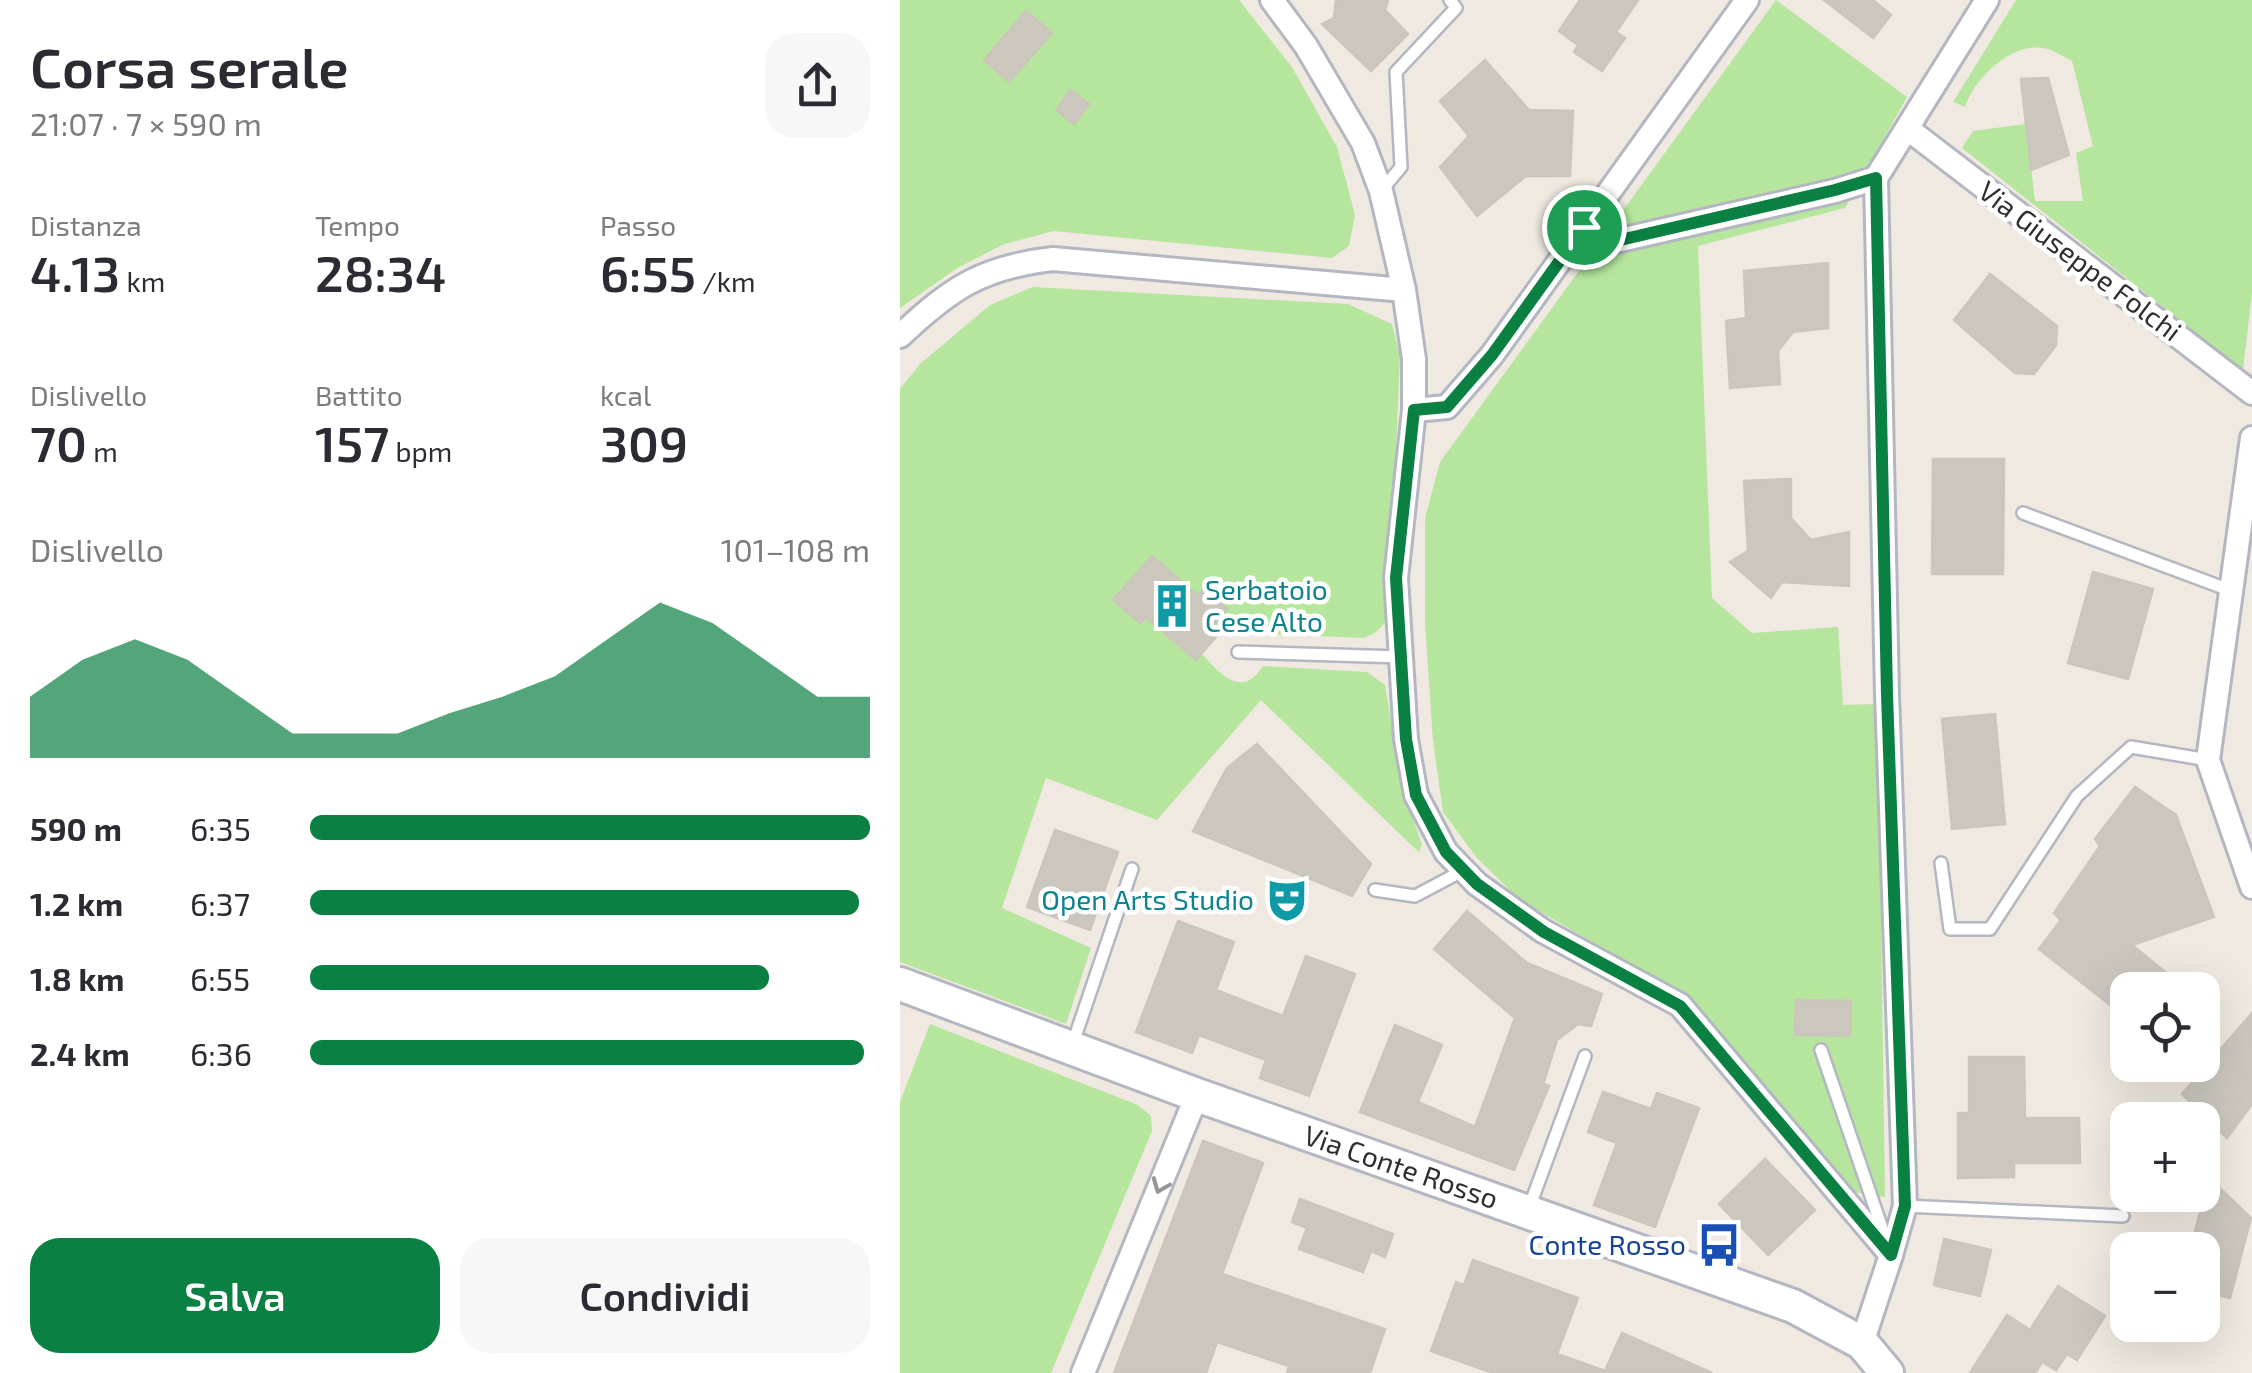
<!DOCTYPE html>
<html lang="it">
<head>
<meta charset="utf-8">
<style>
  :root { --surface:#fff; --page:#f7f7f7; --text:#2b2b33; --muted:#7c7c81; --accent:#0b8043 }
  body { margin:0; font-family:"Exo 2",sans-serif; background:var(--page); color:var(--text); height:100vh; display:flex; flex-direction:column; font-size:38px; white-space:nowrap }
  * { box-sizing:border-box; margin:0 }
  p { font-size:32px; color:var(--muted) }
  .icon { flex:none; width:55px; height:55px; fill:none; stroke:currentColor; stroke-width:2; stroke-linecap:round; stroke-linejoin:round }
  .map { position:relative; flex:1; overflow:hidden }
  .details { display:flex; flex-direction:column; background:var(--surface); width:900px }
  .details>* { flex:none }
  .buttons { position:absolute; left:1210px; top:972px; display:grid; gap:20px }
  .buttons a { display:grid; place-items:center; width:110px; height:110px; border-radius:20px; background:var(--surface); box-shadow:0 10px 40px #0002; font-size:50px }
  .pin { position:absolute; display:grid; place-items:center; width:85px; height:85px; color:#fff; margin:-42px; border:5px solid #fff; border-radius:50%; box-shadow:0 2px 10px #0007 }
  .round { display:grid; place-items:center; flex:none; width:105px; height:105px; border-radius:30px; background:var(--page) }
  .head { display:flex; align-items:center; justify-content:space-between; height:170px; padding:0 30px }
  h1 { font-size:55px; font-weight:600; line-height:75px }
  .stats { display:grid; grid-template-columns:repeat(3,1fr); gap:15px; height:170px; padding:10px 30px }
  .stats div { display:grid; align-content:center }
  .stats b { font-size:50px; font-weight:600 }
  .stats small { font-size:28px; font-weight:400 }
  .stats p { font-size:28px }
  .chart { height:280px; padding:20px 30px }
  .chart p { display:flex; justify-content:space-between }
  .chart svg { width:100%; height:180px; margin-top:10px; fill:var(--accent); opacity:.7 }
  .action { display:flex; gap:20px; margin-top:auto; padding:20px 30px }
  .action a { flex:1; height:115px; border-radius:30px; background:var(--accent); color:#fff; font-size:40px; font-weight:600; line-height:115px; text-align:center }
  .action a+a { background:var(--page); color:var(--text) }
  ul { padding:0 30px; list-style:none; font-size:32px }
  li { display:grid; grid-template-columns:160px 120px 1fr; align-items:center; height:75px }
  li i { height:25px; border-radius:12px; background:var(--accent) }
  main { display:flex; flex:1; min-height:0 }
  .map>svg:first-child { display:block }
  .green { fill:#b6e59e }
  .building { fill:#cbc7bf; stroke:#cbc5ba; stroke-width:2.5 }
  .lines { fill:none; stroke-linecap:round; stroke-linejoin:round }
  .lane-casing { stroke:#b4b7c1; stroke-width:16 }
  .street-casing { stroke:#b4b7c1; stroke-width:28 }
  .secondary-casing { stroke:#b4b7c1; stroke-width:38 }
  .lane { stroke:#fff; stroke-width:11 }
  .street { stroke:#fff; stroke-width:22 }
  .secondary { stroke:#fff; stroke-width:32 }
  .oneway { stroke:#969696 }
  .route-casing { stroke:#fff; stroke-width:20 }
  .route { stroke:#0b8043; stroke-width:12 }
  .labels { text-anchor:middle; stroke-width:9; stroke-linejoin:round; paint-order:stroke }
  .street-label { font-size:28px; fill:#2e2e2e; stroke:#fff }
  .culture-label { font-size:28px; fill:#0d838f; stroke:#fff; text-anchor:start }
  .transit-label { font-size:28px; fill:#164399; stroke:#fff; text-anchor:end }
</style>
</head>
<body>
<main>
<section class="details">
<div class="head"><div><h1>Corsa serale</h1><p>21:07 · 7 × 590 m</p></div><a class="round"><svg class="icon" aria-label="share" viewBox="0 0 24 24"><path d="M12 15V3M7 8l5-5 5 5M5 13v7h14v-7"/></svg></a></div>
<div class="stats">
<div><p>Distanza</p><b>4.13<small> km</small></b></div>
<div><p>Tempo</p><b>28:34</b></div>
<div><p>Passo</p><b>6:55<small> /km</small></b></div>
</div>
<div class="stats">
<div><p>Dislivello</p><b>70<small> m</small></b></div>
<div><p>Battito</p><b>157<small> bpm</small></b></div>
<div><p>kcal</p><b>309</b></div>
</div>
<div class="chart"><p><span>Dislivello</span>101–108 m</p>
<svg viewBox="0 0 160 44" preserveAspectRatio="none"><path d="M0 44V29L10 20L20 15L30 20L40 29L50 38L60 38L70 38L80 33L90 29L100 24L110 15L120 6L130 11L140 20L150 29L160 29V44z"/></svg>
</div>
<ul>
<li><b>590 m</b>6:35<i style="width:100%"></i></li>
<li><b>1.2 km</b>6:37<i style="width:98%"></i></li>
<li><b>1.8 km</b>6:55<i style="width:82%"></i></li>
<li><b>2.4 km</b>6:36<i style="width:99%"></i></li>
</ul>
<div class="action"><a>Salva</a><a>Condividi</a></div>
</section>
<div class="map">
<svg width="1352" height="1373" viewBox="0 0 1352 1373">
  <rect width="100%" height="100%" fill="#efe9e1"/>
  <g class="green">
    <path d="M0,0H339L392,67L437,147L455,215L449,246L432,258L153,231L102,245L56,269L0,308Z"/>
    <path d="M876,0L1007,97L945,208L798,246L812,598L852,633L938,627L943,705L978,704L985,1197L954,1192L791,1000L619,899L577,858L543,812L533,741L525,623V518L540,462Z"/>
    <path d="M1116,0H1352V292L1343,370L1062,148L1073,131L1126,124L1135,201H1183L1176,153L1193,146L1172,61C1164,57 1152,49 1143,48C1110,43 1074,79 1065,107L1053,102Z"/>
    <path d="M133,287L448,304L492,324L500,356L489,615C482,628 477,633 464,638L322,632L302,654C321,675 342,699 363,666L467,672L485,685L502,787L522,845L519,852L508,842L361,700L257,820L146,778L102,908L191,948L166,1024L0,962V389L20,364L90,305Z"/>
    <path d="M30,1024L238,1105L251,1116L252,1131L151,1373H0V1102Z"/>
  </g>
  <g class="building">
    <path d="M436,0H488L485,10L508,34L471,71L422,24L434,18Z"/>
    <path d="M680,0H738L716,32L725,38L702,71L674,52L678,45L659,31Z"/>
    <path d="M924,0H973L991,15L973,38Z"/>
    <path d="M126,11L152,33L109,82L84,60Z"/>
    <path d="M585,60L629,110L673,111L670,176H626L577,216L540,167L569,136L540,101Z"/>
    <path d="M1148,78L1169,155L1131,170L1121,79Z"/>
    <path d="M170,90L189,104L174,124L156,110Z"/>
    <path d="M928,263V328L893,332L878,351L880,384L830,388L826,321L846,318L844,271Z"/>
    <path d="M1090,274L1157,326L1156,345L1134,374L1115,373L1054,320Z"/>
    <path d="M1033,459H1104L1103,574H1032Z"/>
    <path d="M891,479V518L911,540L949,532V586L882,582L871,598L830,562L848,551L844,481Z"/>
    <path d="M252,556L298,596L304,589L327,609L312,626L320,632L296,660L246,617L240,623L213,600Z"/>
    <path d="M1193,572L1253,589L1228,679L1168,663Z"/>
    <path d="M1095,714L1105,824L1052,829L1042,719Z"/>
    <path d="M357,744L471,864L452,896L293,831L327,768Z"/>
    <path d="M1235,787L1276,815L1314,917L1232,945L1287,990H1228V1019L1139,949L1161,920L1154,913L1200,846L1195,839Z"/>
    <path d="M155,830L218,852L190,930L127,907Z"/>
    <path d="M567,911L627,963L702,994L691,1026L678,1024L657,1040L643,1084L649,1086L614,1170L460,1112L495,1025L542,1045L518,1102L575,1127L615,1018L534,949Z"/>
    <path d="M278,921L334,942L316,990L383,1016L406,956L455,974L409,1096L360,1078L366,1060L299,1035L292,1053L236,1032Z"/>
    <path d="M896,1000L951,1001L950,1036L895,1035Z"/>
    <path d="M1352,1013V1104L1327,1138L1282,1094Z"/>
    <path d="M1069,1057H1124L1125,1118H1179L1180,1163H1114V1177L1058,1178V1113H1069Z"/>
    <path d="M703,1092L751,1109L757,1093L799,1108L755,1227L694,1205L717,1143L688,1132Z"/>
    <path d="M303,1141L363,1163L322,1274L485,1329L470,1373H387L389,1366L317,1342L306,1373H214Z"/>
    <path d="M865,1159L915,1210L868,1255L819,1204Z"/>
    <path d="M1309,1178L1351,1218L1330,1298L1302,1291V1250H1290Z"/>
    <path d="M400,1199L493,1234L485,1257L471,1251L463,1272L399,1249L407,1228L392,1222Z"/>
    <path d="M1044,1239L1091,1250L1080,1296L1034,1285Z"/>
    <path d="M573,1260L678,1298L657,1354L703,1370L702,1373H593L531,1351L556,1282L564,1285Z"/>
    <path d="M1158,1286L1205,1316L1177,1360L1167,1354L1156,1370L1142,1362L1135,1373H1070L1107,1315L1130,1330Z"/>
    <path d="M722,1333L812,1373H704Z"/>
  </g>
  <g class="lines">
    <g class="lane-casing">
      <g id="lane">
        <path d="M481,191L501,167L496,72L556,8L550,0"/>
        <path d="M1123,513L1332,591"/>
        <path d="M338,652L501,657"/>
        <path d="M1041,863L1050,929H1090L1177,796L1231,747L1308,760"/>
        <path d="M475,890L515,896L564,870"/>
        <path d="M173,1043L232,869"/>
        <path d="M921,1050L985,1237"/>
        <path d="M1005,1206L1223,1216"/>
        <path d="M629,1208L685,1056"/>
      </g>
    </g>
    <g class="street-casing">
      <g id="street">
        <path d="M372,0L406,46L463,143L481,191L504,290L514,359V410L496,578L506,739L516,795L546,852L577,884L643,931L780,1005L991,1255L962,1343"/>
        <path d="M1008,129L1352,393"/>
        <path d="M684,227L716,241L935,191L976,178"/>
        <path d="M0,336C51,288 82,267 153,259L504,290"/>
        <path d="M514,410L547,407L592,355L847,0"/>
        <path d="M1352,438L1308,760L1352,887"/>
        <path d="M991,1255L1005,1206L987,694L976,178L1087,0"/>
        <path d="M183,1373L297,1095"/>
      </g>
    </g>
    <g class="secondary-casing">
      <path id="secondary" d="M0,984L297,1095L893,1306L962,1343L987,1373"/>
    </g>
    <use href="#lane" class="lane"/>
    <use href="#street" class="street"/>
    <use href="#secondary" class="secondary"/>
  </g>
  <defs><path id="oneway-chevron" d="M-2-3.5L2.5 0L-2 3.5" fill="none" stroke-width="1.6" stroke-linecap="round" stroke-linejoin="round" transform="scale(2.5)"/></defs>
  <use class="oneway" href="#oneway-chevron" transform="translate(260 1186) rotate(112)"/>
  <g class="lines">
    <g class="route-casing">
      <path id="route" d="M976,178L987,694L1005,1206L991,1255L780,1006L644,932L577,884L546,852L516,795L506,739L496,578L514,410L547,407L592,355L684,227L716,241L935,190Z"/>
    </g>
    <use href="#route" class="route"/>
  </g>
  <defs>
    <g id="building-bare" transform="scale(3.45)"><path d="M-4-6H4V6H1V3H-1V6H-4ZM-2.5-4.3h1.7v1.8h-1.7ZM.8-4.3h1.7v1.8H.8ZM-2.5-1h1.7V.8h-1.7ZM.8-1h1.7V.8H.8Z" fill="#0f9aa8" stroke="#fff" stroke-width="2.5" paint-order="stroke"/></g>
    <g id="theatre-bare" transform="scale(3.45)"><path d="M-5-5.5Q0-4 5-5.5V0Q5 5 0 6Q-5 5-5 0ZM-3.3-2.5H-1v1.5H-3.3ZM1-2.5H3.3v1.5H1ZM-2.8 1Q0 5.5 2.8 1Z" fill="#0f9aa8" stroke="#fff" stroke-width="2.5" paint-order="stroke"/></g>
    <g id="bus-bare" transform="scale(3.45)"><path d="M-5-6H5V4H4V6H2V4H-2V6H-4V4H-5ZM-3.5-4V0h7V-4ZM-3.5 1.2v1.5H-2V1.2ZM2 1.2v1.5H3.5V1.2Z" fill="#1a4fb4" stroke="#fff" stroke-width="2.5" paint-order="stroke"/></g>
  </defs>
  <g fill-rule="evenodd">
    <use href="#building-bare" x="272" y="606"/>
    <use href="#theatre-bare" x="387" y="900"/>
    <use href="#bus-bare" x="819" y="1245"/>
  </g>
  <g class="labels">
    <g class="street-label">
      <text transform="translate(1180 261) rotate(37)" y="10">Via Giuseppe Folchi</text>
      <text transform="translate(501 1167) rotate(19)" y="10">Via Conte Rosso</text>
    </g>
    <g class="culture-label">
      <text x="305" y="600">Serbatoio<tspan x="305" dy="32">Cese Alto</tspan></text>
      <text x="354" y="910" text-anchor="end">Open Arts Studio</text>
    </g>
    <g class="transit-label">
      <text x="786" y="1255">Conte Rosso</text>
    </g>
  </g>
</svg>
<div class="buttons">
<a><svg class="icon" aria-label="locate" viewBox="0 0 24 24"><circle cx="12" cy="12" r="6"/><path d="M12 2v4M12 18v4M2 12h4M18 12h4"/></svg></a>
<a>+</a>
<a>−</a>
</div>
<div class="pin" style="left:684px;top:227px;background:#1e9e55"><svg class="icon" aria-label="arrive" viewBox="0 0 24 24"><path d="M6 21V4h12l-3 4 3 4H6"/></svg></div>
</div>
</main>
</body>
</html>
